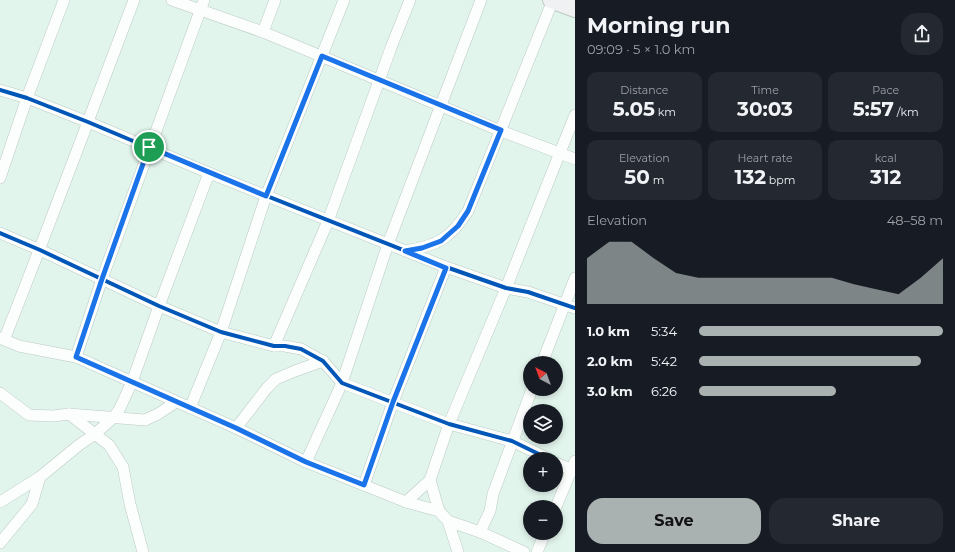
<!DOCTYPE html>
<html lang="en">
<head>
<meta charset="utf-8">
<style>
  :root { --surface:#171b24; --page:#242831; --text:#f1f3f6; --muted:#9ea1a6; --accent:#aab2b1 }
  body { margin:0; font-family:Montserrat,sans-serif; background:var(--page); color:var(--text); height:100vh; display:flex; flex-direction:column; font-size:15px; white-space:nowrap }
  * { box-sizing:border-box; margin:0 }
  p { font-size:13px; color:var(--muted) }
  .icon { flex:none; width:22px; height:22px; fill:none; stroke:currentColor; stroke-width:2; stroke-linecap:round; stroke-linejoin:round }
  .map { position:relative; flex:1; overflow:hidden }
  .panel { display:flex; flex-direction:column; background:var(--surface); width:380px }
  .panel>* { flex:none }
  .needle { width:26px; rotate:319deg }
  .buttons { position:absolute; left:523px; top:356px; display:grid; gap:8px }
  .buttons a { display:grid; place-items:center; width:40px; height:40px; border-radius:50%; background:var(--surface); box-shadow:0 2px 6px #0003; font-size:20px }
  .pin { position:absolute; display:grid; place-items:center; width:34px; height:34px; color:#fff; margin:-17px; border:2px solid #fff; border-radius:50%; box-shadow:0 1px 4px #0007 }
  .round { display:grid; place-items:center; flex:none; width:42px; height:42px; border-radius:16px; background:var(--page) }
  .summary { display:flex; align-items:center; justify-content:space-between; height:68px; padding:0 12px }
  h1 { font-size:22px; font-weight:700; line-height:30px }
  .metrics { display:grid; grid-template-columns:repeat(3,1fr); gap:6px; height:68px; padding:4px 12px }
  .metrics div { display:grid; align-content:center; border-radius:10px; background:var(--page); text-align:center }
  .metrics b { font-size:20px; font-weight:700 }
  .metrics small { font-size:11px; font-weight:400 }
  .metrics p { font-size:11px }
  .chart { height:112px; padding:8px 12px }
  .chart p { display:flex; justify-content:space-between }
  .chart svg { width:100%; height:72px; margin-top:4px; fill:var(--accent); opacity:.7 }
  .action { display:flex; gap:8px; margin-top:auto; padding:8px 12px }
  .action a { flex:1; height:46px; border-radius:16px; background:var(--accent); color:#111; font-size:16px; font-weight:700; line-height:46px; text-align:center }
  .action a+a { background:var(--page); color:var(--text) }
  ul { padding:0 12px; list-style:none; font-size:13px }
  li { display:grid; grid-template-columns:64px 48px 1fr; align-items:center; height:30px }
  li i { height:10px; border-radius:5px; background:var(--accent) }
  main { display:flex; flex:1; min-height:0 }
  .map>svg:first-child { display:block }
  .lines { fill:none; stroke-linecap:round; stroke-linejoin:round }
  .street-casing { stroke:#bbcac3; stroke-width:12 }
  .secondary-casing { stroke:#bbcac3; stroke-width:18 }
  .street { stroke:#fbfefc; stroke-width:11 }
  .secondary { stroke:#f0f1f2; stroke-width:16 }
  .cycleway-casing { stroke:#fff; stroke-width:6 }
  .cycleway { stroke:#0057b8; stroke-width:4 }
  .route-casing { stroke:#fff; stroke-width:8 }
  .route { stroke:#1a73e8; stroke-width:5 }
</style>
</head>
<body>
<main>
<div class="map">
<svg width="575" height="552" viewBox="0 0 575 552">
  <rect width="100%" height="100%" fill="#e2f5ed"/>
  <g class="lines">
    <g class="street-casing">
      <g id="street">
        <path d="M172,0L263,32L501,131L575,159"/>
        <path d="M263,32L275,0"/>
        <path d="M0,90L27,98L88,122L209,173L446,267L506,288L528,292L575,308"/>
        <path d="M0,178L27,98L64,0"/>
        <path d="M0,233L40,250L159,306L221,332L274,346H285L301,349L323,361L342,383L449,424L512,441L549,459"/>
        <path d="M406,251C438,245 450,239 468,211L553,0"/>
        <path d="M0,338L19,346L76,357L236,428L306,462L406,502L439,511L448,521L480,532L524,552"/>
        <path d="M4,340C49,227 91,113 134,0"/>
        <path d="M274,346L328,221L392,45L410,0"/>
        <path d="M76,357L102,279L204,0"/>
        <path d="M542,363L575,278"/>
        <path d="M0,393L29,415L53,416L69,414L109,445L123,467L130,504L143,552"/>
        <path d="M190,408L221,332L266,196L344,0"/>
        <path d="M69,414L145,420L158,414L176,402"/>
        <path d="M236,428L267,388L276,379L295,371L323,361"/>
        <path d="M306,462L342,383L388,244L481,0"/>
        <path d="M556,463L575,471"/>
        <path d="M364,485L393,402L446,267"/>
        <path d="M0,502L40,477"/>
        <path d="M406,502L430,480"/>
        <path d="M556,507L575,461"/>
        <path d="M439,511L430,480L449,424L506,288L575,115"/>
        <path d="M448,521L458,552"/>
        <path d="M480,532L490,511L493,494L532,389"/>
        <path d="M0,543L32,504L40,477L79,445L95,434L114,417L119,410L132,382L159,306L209,173"/>
        <path d="M537,552L545,533"/>
      </g>
    </g>
    <g class="secondary-casing">
      <path id="secondary" d="M551,0L575,9"/>
    </g>
    <use href="#street" class="street"/>
    <use href="#secondary" class="secondary"/>
    <g class="cycleway-casing">
      <g id="cycleway">
        <path d="M0,90L27,98L88,122L209,173L446,267L506,288L528,292L575,308"/>
        <path d="M0,233L40,250L159,306L221,332L274,346H285L301,349L323,361L342,383L449,424L512,441L549,459"/>
      </g>
    </g>
    <use href="#cycleway" class="cycleway"/>
  </g>
  <g class="lines">
    <g class="route-casing">
      <path id="route" d="M322,56L501,130L468,211L458,226L441,241L422,248L405,251L446,268L393,402L364,485L306,462L236,428L76,357L102,279L149,147L266,196Z"/>
    </g>
    <use href="#route" class="route"/>
  </g>
</svg>
<div class="buttons">
<a><svg class="needle" viewBox="-14 -14 28 28"><path d="M0-13l5 13h-10z" fill="#e53935"/><path d="M0 13l5-13h-10z" fill="#9ea1a6"/></svg></a>
<a><svg class="icon" aria-label="layers" viewBox="0 0 24 24"><path d="M12 4l9 5-9 5-9-5zM3 14l9 5 9-5"/></svg></a>
<a>+</a>
<a>−</a>
</div>
<div class="pin" style="left:149px;top:147px;background:#1e9e55"><svg class="icon" aria-label="arrive" viewBox="0 0 24 24"><path d="M6 21V4h12l-3 4 3 4H6"/></svg></div>
</div>
<section class="panel">
<div class="summary"><div><h1>Morning run</h1><p>09:09 · 5 × 1.0 km</p></div><a class="round"><svg class="icon" aria-label="share" viewBox="0 0 24 24"><path d="M12 15V3M7 8l5-5 5 5M5 13v7h14v-7"/></svg></a></div>
<div class="metrics">
<div><p>Distance</p><b>5.05<small> km</small></b></div>
<div><p>Time</p><b>30:03</b></div>
<div><p>Pace</p><b>5:57<small> /km</small></b></div>
</div>
<div class="metrics">
<div><p>Elevation</p><b>50<small> m</small></b></div>
<div><p>Heart rate</p><b>132<small> bpm</small></b></div>
<div><p>kcal</p><b>312</b></div>
</div>
<div class="chart"><p><span>Elevation</span>48–58 m</p>
<svg viewBox="0 0 160 44" preserveAspectRatio="none"><path d="M0 44V16L10 6L20 6L30 16L40 25L50 28L60 28L70 28L80 28L90 28L100 28L110 28L120 32L130 35L140 38L150 28L160 16V44z"/></svg>
</div>
<ul>
<li><b>1.0 km</b>5:34<i style="width:100%"></i></li>
<li><b>2.0 km</b>5:42<i style="width:91%"></i></li>
<li><b>3.0 km</b>6:26<i style="width:56%"></i></li>
</ul>
<div class="action"><a>Save</a><a>Share</a></div>
</section>
</main>
</body>
</html>
